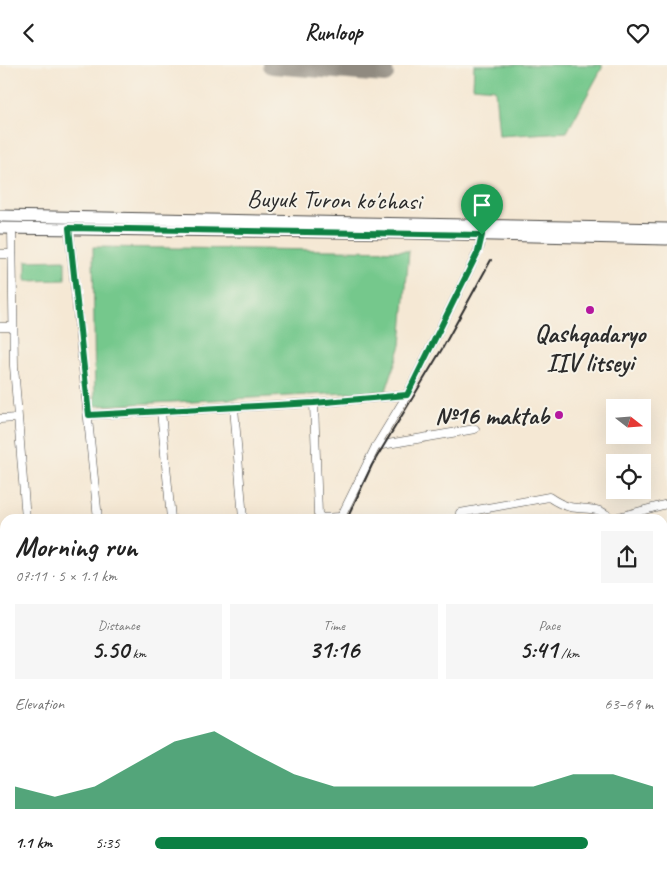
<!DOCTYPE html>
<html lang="en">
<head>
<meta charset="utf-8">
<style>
  :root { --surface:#fff; --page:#f6f6f6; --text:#222; --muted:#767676; --accent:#0b8043 }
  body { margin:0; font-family:Caveat,sans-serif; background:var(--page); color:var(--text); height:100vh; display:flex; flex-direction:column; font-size:19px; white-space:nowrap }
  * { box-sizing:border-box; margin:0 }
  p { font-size:16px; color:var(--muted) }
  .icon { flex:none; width:28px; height:28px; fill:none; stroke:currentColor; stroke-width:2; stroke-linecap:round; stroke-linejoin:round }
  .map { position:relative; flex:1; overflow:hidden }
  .drawer { position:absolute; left:0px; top:449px; width:668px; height:359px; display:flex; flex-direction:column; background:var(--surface); border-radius:15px 15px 0 0; box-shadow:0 5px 20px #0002 }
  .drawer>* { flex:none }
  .needle { width:32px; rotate:107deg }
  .buttons { position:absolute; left:606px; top:334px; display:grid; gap:10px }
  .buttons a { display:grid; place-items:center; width:45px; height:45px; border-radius:0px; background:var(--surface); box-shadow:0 5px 20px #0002; font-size:25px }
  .pin { position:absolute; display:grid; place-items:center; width:42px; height:42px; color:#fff; margin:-51px -21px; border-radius:50% 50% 50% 0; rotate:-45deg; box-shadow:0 0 5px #0007 }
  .pin .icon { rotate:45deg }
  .round { display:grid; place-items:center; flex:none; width:52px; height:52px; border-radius:0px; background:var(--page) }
  .headline { display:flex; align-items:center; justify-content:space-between; height:85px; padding:0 15px }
  h1 { font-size:28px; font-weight:700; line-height:38px }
  .figures { display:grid; grid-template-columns:repeat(3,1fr); gap:8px; height:85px; padding:5px 15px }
  .figures div { display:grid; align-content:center; border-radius:0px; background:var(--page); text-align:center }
  .figures b { font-size:25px; font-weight:700 }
  .figures small { font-size:14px; font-weight:400 }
  .figures p { font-size:14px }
  .chart { height:140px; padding:10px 15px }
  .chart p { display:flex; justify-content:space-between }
  .chart svg { width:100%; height:90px; margin-top:5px; fill:var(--accent); opacity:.7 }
  ul { padding:0 15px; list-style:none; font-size:16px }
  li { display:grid; grid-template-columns:80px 60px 1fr; align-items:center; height:38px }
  li i { height:12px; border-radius:6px; background:var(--accent) }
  header { display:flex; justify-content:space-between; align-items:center; height:65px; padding:0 15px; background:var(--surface); font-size:22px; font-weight:700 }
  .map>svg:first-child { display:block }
  .green { fill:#74c88c; stroke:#507a5c }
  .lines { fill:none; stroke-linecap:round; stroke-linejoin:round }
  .taxiway { stroke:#908a80; stroke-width:18 }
  .street-casing { stroke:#494744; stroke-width:9 }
  .primary-casing { stroke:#494744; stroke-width:13 }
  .street { stroke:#fff; stroke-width:8 }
  .primary { stroke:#fff; stroke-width:11 }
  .rail { stroke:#2b2b2b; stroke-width:2 }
  .route-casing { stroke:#fff; stroke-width:10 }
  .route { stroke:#0b8043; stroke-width:6 }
  .poi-dot { fill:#b5179e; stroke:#f7f3e8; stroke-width:2 }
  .labels { text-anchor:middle; stroke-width:4; stroke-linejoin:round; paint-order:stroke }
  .street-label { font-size:25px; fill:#2b2b2b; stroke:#f7f3e8 }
  .poi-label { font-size:25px; font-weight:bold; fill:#2b2b2b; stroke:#f7f3e8 }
</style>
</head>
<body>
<header><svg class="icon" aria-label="back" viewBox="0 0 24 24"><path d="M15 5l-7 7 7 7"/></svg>Runloop<svg class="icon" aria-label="heart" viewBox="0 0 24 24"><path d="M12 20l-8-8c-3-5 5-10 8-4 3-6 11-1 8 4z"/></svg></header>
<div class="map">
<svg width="667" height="807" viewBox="0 0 667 807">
  <rect width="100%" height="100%" fill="#f7f3e8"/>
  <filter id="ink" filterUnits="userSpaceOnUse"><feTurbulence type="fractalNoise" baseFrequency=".02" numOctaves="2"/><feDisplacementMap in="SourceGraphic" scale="10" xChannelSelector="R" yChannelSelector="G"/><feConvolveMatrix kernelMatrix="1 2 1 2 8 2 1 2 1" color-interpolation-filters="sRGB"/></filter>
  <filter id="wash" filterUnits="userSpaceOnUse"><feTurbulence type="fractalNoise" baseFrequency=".0096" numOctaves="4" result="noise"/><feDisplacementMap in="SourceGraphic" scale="20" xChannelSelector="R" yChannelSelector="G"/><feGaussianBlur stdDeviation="1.12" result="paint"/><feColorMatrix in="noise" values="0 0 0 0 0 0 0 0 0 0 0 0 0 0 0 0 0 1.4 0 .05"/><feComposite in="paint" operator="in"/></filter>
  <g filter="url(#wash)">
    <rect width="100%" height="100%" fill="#f5e8d4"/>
    <g class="green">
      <path d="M474,0H602V3L567,67L499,71L495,24L473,22Z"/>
      <path d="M93,182L409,186L401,280L386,326L95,341Z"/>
      <path d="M65,195V215L26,216V196Z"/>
    </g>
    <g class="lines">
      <path class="taxiway" d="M272,0L385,9"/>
    </g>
  </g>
  <g filter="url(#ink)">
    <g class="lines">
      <g class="street-casing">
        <g id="street">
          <path d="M12,163L14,301L26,454"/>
          <path d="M69,163L98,454"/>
          <path d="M0,189H12"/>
          <path d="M0,262H12"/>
          <path d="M314,338L318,449L321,453L341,452"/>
          <path d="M234,342L243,454"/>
          <path d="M161,346L171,454"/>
          <path d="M89,350L314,338L407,330"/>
          <path d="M0,354L17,353"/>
          <path d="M376,381L475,364"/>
          <path d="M340,454L376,381L407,330L472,199L480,181L482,165"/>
          <path d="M460,454V448L549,432C556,437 562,440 570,442C585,445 601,441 611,454"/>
          <path d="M611,454L667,439"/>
          <path d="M0,629L5,628"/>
          <path d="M0,755H5"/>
          <path d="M662,759L667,758"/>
          <path d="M530,807L536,802"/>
        </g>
      </g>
      <g class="primary-casing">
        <g id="primary">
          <path d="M0,151L667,164"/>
          <path d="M0,163L408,168L667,174"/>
        </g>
      </g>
      <use href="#street" class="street"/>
      <use href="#primary" class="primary"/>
      <g class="rail">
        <path d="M347,454L372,400L442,284L491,195"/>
        <path d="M662,671L667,669"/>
        <path d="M662,682L667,680"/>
        <path d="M415,804L418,802"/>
        <path d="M166,807L181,802"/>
        <path d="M183,807L198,802"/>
        <path d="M211,807L223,802"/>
        <path d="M224,807L238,802"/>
        <path d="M310,807L323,802"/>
        <path d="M335,807L346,802"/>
        <path d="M494,807L497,802"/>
      </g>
    </g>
  </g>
  <g class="lines" filter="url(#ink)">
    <g class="route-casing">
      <path id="route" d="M69,163L482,170L478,187L407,330L314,338L89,350Z"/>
    </g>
    <use href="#route" class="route"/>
  </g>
  <g class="poi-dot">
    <circle cx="590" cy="245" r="5"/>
    <circle cx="559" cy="350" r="5"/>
  </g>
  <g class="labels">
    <g class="street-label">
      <text transform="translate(334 134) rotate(1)" y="9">Buyuk Turon ko'chasi</text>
    </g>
    <g class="poi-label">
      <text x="590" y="277">Qashqadaryo<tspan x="590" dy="29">IIV litseyi</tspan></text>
      <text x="549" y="359" text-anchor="end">№16 maktab</text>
    </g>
  </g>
</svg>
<div class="buttons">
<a><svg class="needle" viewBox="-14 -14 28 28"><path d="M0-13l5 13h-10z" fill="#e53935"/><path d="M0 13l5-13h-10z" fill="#767676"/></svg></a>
<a><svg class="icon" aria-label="locate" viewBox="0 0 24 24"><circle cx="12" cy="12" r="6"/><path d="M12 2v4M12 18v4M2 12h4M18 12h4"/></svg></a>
</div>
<div class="pin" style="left:482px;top:170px;background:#1e9e55"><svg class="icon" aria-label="arrive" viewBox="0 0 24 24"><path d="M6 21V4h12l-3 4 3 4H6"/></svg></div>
<section class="drawer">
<div class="headline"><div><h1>Morning run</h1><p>07:11 · 5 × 1.1 km</p></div><a class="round"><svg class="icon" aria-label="share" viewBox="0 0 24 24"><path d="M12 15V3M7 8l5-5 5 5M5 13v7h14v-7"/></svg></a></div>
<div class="figures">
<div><p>Distance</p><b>5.50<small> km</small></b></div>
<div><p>Time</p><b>31:16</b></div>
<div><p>Pace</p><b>5:41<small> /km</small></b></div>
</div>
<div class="chart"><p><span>Elevation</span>63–69 m</p>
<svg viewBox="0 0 160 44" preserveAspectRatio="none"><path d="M0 44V33L10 38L20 33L30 22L40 11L50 6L60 17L70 27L80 33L90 33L100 33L110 33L120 33L130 33L140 27L150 27L160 33V44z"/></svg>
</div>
<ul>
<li><b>1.1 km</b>5:35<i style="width:87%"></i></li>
</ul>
</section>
</div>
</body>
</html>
